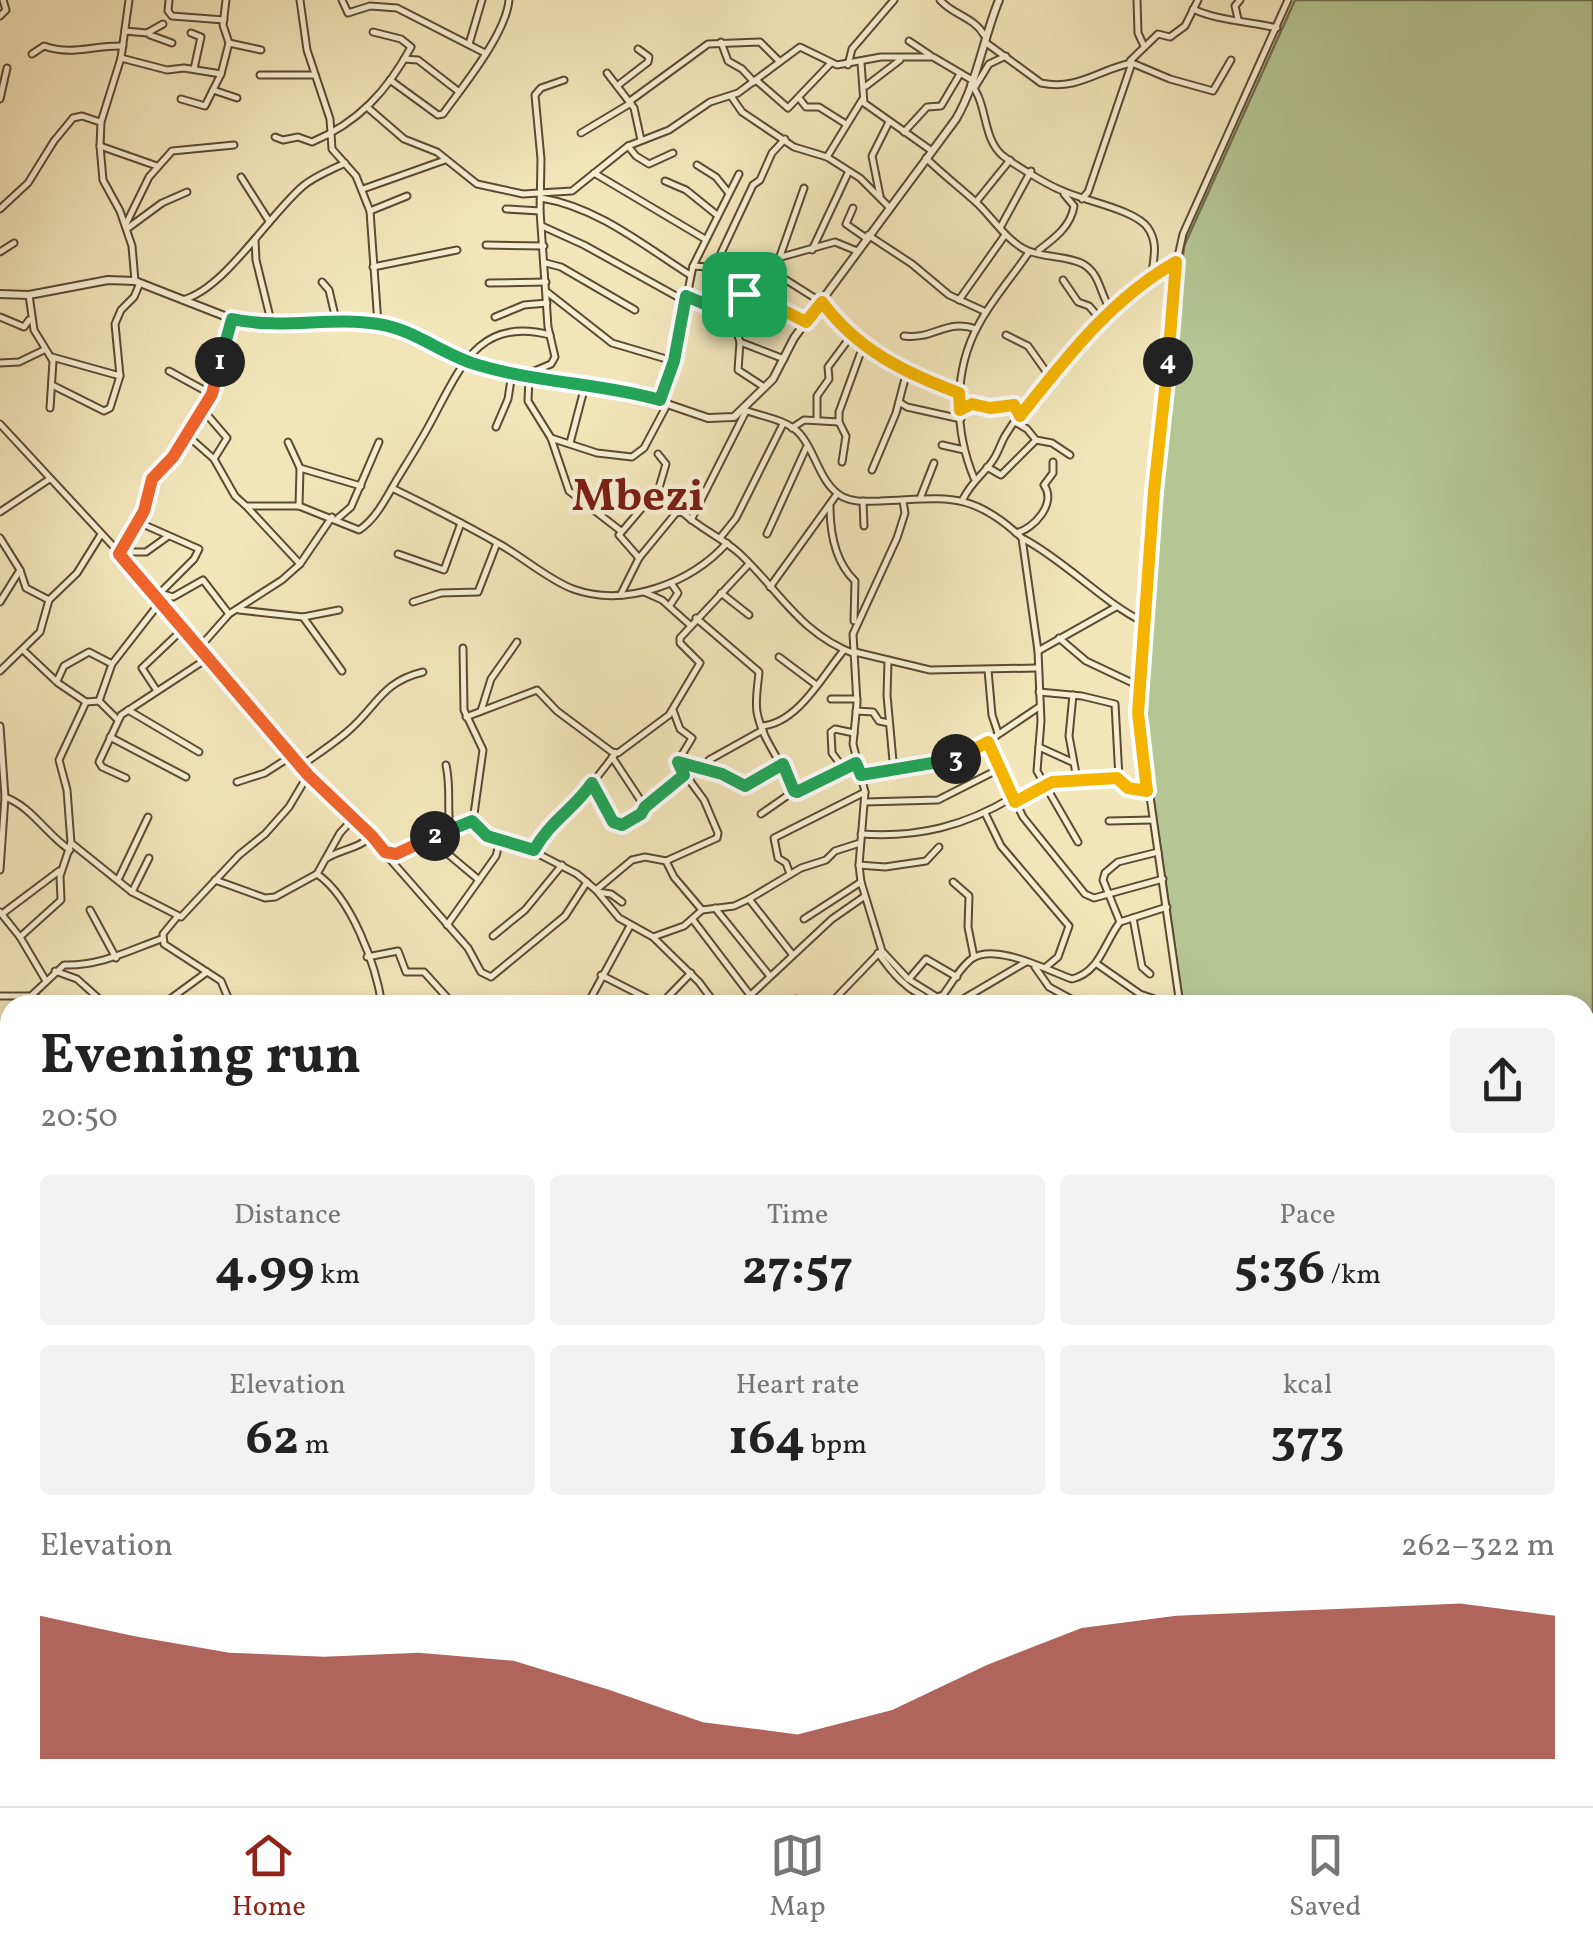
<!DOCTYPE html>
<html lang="en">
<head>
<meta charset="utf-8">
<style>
  :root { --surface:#fff; --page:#f2f2f2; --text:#222; --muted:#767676; --line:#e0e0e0; --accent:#8f2418 }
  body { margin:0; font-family:Vollkorn,serif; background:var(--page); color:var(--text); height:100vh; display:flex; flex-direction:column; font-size:38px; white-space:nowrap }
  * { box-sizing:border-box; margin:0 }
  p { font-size:32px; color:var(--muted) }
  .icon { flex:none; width:55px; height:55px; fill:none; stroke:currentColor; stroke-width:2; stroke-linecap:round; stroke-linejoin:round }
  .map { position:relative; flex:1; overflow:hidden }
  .details { position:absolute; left:0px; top:995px; width:1595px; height:812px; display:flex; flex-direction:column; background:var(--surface); border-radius:30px 30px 0 0; box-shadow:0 5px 15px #0003 }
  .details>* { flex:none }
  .pin { position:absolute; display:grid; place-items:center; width:85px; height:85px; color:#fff; margin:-42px; border-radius:20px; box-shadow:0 5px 15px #0006 }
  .km { position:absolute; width:50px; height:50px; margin:-25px; border-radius:50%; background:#222; color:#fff; font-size:28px; line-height:50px; text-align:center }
  .round { display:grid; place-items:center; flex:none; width:105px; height:105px; border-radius:10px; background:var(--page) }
  .summary { display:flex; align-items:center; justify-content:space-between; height:170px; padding:0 40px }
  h1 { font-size:55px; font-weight:700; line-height:75px }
  .stats { display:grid; grid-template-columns:repeat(3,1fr); gap:15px; height:170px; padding:10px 40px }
  .stats div { display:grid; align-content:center; border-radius:10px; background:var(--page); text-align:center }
  .stats b { font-size:50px; font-weight:700 }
  .stats small { font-size:28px; font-weight:400 }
  .stats p { font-size:28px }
  .chart { height:280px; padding:20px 40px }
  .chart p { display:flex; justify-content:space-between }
  .chart svg { width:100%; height:180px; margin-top:10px; fill:var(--accent); opacity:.7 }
  .tab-bar { display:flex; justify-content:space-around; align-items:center; height:140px; border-top:2px solid var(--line); background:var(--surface); font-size:28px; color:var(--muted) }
  .tab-bar a { display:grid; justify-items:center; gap:5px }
  .tab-bar .current { color:var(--accent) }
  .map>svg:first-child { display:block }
  .green { fill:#b5c694; stroke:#6f6e4c; stroke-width:2.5 }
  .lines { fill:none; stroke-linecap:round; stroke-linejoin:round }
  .stream { stroke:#6d7c6a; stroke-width:2.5 }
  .minor-casing { stroke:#5b4a31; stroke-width:9 }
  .tertiary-casing { stroke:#5b4a31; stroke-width:10 }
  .minor { stroke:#f7eed2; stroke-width:5 }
  .tertiary { stroke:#f7eed2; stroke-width:6 }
  .split-1-casing { stroke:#fff; stroke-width:20 }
  .split-2-casing { stroke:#fff; stroke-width:20 }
  .split-3-casing { stroke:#fff; stroke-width:20 }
  .split-4-casing { stroke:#fff; stroke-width:20 }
  .split-5-casing { stroke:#fff; stroke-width:20 }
  .split-1 { stroke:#22a559; stroke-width:12 }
  .split-2 { stroke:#f0652b; stroke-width:12 }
  .split-3 { stroke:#22a559; stroke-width:12 }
  .split-4 { stroke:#f5b400; stroke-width:12 }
  .split-5 { stroke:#f5b400; stroke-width:12 }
  .labels { text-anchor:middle; stroke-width:9; stroke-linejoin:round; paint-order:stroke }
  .district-label { font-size:45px; font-weight:bold; fill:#7a1f14; stroke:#f7eed2 }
</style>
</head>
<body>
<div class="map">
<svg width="1593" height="1806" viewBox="0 0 1593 1806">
  <rect width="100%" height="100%" fill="#f2e5ba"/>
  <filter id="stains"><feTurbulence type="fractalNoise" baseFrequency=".002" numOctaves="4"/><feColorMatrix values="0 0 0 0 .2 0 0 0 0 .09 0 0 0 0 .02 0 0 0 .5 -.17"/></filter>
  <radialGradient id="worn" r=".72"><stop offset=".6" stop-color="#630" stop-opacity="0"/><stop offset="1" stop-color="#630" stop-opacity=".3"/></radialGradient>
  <path class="green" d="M1295,0H1593V1437L1585,1432V1005H1183L1150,776L1146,693L1158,488L1184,246Z"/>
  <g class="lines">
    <path class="stream" d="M1418,1798L1425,1806"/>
    <g class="minor-casing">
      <g id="minor">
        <path d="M129,0L121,58L101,122L100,146L103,180L120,211L132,246L135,281"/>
        <path d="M169,0L168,11L172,16L224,20"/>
        <path d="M226,0L223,25L229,43"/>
        <path d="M300,0L307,50L330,119L332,149L356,176L370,211L378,324"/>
        <path d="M342,0L348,13L370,6L397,8L485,53"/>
        <path d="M940,0C953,15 974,17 984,35"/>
        <path d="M1137,0L1138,33L1144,46"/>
        <path d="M1193,9C1218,21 1249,21 1277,28"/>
        <path d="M0,16L6,10L3,0"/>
        <path d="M1238,19L1235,6L1240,0"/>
        <path d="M125,31L147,33L163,24"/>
        <path d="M191,33L201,37L194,69"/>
        <path d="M150,35L172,43"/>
        <path d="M909,41L930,55"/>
        <path d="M721,42L728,61L742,69L754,82"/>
        <path d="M985,42L1041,83C1078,91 1099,69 1132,63L1170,79L1213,91L1231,60"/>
        <path d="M469,44L482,0"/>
        <path d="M32,54L44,46C72,56 93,45 123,46"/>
        <path d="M121,58L167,70L184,68L221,74"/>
        <path d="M404,59L418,60L458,91"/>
        <path d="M1130,61L1158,34L1170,37L1185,26L1198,0"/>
        <path d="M861,63L864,103L932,151"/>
        <path d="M848,65L852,49L894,0"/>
        <path d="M607,73L634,108L641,140"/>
        <path d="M260,75H314"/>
        <path d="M390,80L438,115L443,114C463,86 506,34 509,0"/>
        <path d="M756,80L788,108L830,64"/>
        <path d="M971,84C988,105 982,137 1002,155C1013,164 1049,186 1063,191C1085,201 1136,210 1148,228C1158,243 1154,256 1152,273"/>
        <path d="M617,86L648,62L649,57L638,49"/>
        <path d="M866,86L900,60"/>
        <path d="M975,87L989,64L1006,56"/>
        <path d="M213,90L237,98"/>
        <path d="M731,96L742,112L794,147L827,157L860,178L889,207"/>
        <path d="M799,98L806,107H819L846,124"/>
        <path d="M0,99L7,68"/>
        <path d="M181,99L205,106L221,74L229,43L261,50"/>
        <path d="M630,101L708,44L760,42L779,61"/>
        <path d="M367,107L404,139L437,152L477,184L523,194L572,191L628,146L669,130L710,102L738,93L800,47L837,65L881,57H933L972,80"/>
        <path d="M904,132L927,107L941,106L960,74"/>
        <path d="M581,133L631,103"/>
        <path d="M275,137L283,140L298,137L312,142C358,123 388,90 411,47L401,39L373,32"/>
        <path d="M100,146L157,166"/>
        <path d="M628,146L636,156L649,164L673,153"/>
        <path d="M827,157L862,100"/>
        <path d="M926,158C943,175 962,189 979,205C994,220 1005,238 1024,249C1040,258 1066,255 1083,264C1101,274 1100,296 1111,310"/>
        <path d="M697,165L716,177L728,192"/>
        <path d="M594,173L705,239"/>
        <path d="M241,177L269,221"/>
        <path d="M665,181L686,190L717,215"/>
        <path d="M363,189L445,160"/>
        <path d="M880,196L872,156L889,122"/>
        <path d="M541,198C597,207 643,245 690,275"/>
        <path d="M1082,199L1088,192L1132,63"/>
        <path d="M976,202L1010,160"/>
        <path d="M853,208L846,224L866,238"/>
        <path d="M0,209L28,183L54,141L73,118L82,116L100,122"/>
        <path d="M506,209L540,211"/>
        <path d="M370,211L407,196"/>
        <path d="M126,224L149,177L172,151L234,145"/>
        <path d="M542,226L584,245L685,301"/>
        <path d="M128,228L162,203L187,192"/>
        <path d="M1000,228L1031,171"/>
        <path d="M868,235L912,264L949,295L986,312"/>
        <path d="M255,240L256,260L272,325"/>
        <path d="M486,245L544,246"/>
        <path d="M812,250L848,173"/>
        <path d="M1039,250C1055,238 1071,226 1074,206L1064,194"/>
        <path d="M0,252L14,243"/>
        <path d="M779,259L804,188"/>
        <path d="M546,263L561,267L635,310"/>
        <path d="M761,264L821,302L863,346L898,367L959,393"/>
        <path d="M693,266L738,269L835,242L857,251"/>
        <path d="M373,267L457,250"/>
        <path d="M714,268L753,185L760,180L772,153L785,139"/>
        <path d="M1063,280L1078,302L1089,306L1101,320"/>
        <path d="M322,282L329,290L337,324"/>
        <path d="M489,283L546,282"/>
        <path d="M736,288L806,322"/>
        <path d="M547,292L612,343L673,361"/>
        <path d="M29,295L34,330L53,361L50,408"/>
        <path d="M686,296L732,317L740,342L738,370L764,387"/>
        <path d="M182,300C224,290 268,216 303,186C315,176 331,170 345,163"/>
        <path d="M959,300L1005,235"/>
        <path d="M728,315L738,269"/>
        <path d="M0,317L24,327L29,320"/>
        <path d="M495,317L524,305L547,303"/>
        <path d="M1006,335L1028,346L1050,377"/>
        <path d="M904,336C934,340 947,318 976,329"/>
        <path d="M740,342L784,359"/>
        <path d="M52,357L120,376"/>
        <path d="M0,363L19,362L44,350"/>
        <path d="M169,371L211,394"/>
        <path d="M523,376L551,364L555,357L548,327L540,211L541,159L535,95L541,88L564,80"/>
        <path d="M529,377L528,401L551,438L569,491L621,531"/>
        <path d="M52,385L104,411L110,408L120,376L115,324L121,310L134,297L140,283"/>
        <path d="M660,400L674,361L693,266L739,174"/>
        <path d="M899,402L907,407L961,419"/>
        <path d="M203,410L227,438L214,459"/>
        <path d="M744,410C761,416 788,420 800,434C816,452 820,485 843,497C855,503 867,501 880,501C944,499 970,489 1022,538L1038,651L1041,721L1037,771L1078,842"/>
        <path d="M960,410L973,404L990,408L1015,405L1019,408L1020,415"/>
        <path d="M817,419V396L829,379L828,367L851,336"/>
        <path d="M1015,422L1027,429L1036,440L1052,443L1070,455"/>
        <path d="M0,424L139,574L308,775L372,835L385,852L395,854L473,821L487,837L521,845L577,874L596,890L619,918L653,937L699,982L716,1005"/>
        <path d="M496,427L508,399L512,373"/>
        <path d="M792,428L804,420L839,422"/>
        <path d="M188,436L214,459L235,496L246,506H299L359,530C376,519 386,498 396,481C408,461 421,441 432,420C460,368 479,316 550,335"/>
        <path d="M551,438L597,453L632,457L644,448L668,403"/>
        <path d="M288,442L300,468L361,486"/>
        <path d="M570,443L585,386"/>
        <path d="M942,445L964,450"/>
        <path d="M842,462L846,436L839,422V412L863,346"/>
        <path d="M987,467L1001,475L1036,440"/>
        <path d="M872,470L896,413L907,371"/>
        <path d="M974,478C954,430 953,370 979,324C993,298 1013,276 1029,252"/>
        <path d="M392,488C429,506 466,525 501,545C524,558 549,580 573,589C626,608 691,583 727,543"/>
        <path d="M921,496L934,463"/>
        <path d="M963,499C974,478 985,474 995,457C999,450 1001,443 1005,436C1045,372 1111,299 1177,261"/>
        <path d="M863,501L864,526"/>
        <path d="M903,501L905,513L897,538L853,634L857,703L853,744L865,792L859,865L861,882L882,951L908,979L937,997L943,995C952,983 961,966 973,958C996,943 1049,971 1072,979C1100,972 1104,943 1120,922L1167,907"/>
        <path d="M299,506L300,469"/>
        <path d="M830,506C830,533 835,562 855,581L854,621"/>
        <path d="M248,508L300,564"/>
        <path d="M0,512L48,480"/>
        <path d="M337,519L351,507L379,442"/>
        <path d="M691,520L746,411"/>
        <path d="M138,522L199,549L194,559L157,596"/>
        <path d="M1016,533C1034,529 1057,503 1044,485L1053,473V462"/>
        <path d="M767,534L806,448"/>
        <path d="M0,538L20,570L26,588L49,600"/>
        <path d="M720,538L736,518L783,424"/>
        <path d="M1024,539C1068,563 1101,601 1145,623"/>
        <path d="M120,552H146L167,537"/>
        <path d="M119,554L144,511L152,479L173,457L211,394L232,319"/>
        <path d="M398,554L444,570L461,523"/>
        <path d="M639,558L619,535L659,488L666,464L658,454"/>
        <path d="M770,587L837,494"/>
        <path d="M644,592L662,600L690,625"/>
        <path d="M160,593L173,597L203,580L229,614"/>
        <path d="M721,593L749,615"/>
        <path d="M621,594L639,558L676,513L682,512C699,528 721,537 739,553C779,590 800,634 855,654"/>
        <path d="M0,602L20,570"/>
        <path d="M413,602L441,593L478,592L497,543"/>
        <path d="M670,605L678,593L671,583"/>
        <path d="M239,610L303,617L339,610"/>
        <path d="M303,617L342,671"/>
        <path d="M696,618L759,672C758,685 755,699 757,712C762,741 784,764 794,791L856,763"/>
        <path d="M1059,638L1086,661L1139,686"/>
        <path d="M199,648L229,614L282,580L300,564L332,517"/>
        <path d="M463,648L464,710L483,750L473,821"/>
        <path d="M23,650L58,683L86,702"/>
        <path d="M1038,651L1116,607"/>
        <path d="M855,652L930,670L1036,668"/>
        <path d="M779,657L815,684"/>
        <path d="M888,661L887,695L894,772"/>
        <path d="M988,670L992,715L998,733"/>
        <path d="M0,671L40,632L49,600L77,573L100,536"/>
        <path d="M57,681L64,666L89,652L112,664"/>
        <path d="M157,691L142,668L183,629"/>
        <path d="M1039,692L1082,696L1115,704L1119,778"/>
        <path d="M1073,695L1069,736L1077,779"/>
        <path d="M831,699H857"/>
        <path d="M99,701L117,719"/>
        <path d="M128,710L199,752"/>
        <path d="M481,711L491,679L517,642"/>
        <path d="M856,711L873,712L879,721L889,723"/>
        <path d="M466,717L537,690L557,711L612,752L618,753L669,715L700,663L680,643V638L749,564"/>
        <path d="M0,726L5,797L0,870"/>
        <path d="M762,726C798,723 823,675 844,650"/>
        <path d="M110,737L186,777"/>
        <path d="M987,742L1023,817L1085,894L1094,898L1163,879"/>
        <path d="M1039,747L1072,762"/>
        <path d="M612,757L645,807L684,775"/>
        <path d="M678,762L722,774L745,787L783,764"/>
        <path d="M446,765C451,787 447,806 450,828"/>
        <path d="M301,766C316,755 333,744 347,732C377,707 381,682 423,672"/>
        <path d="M844,769L832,753L831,732L835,729L854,733"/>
        <path d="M706,771L709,760L763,730"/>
        <path d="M861,775L951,762L987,742L1039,707"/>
        <path d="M126,778L102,767L99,762L121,715L208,658"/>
        <path d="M237,782L265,773L293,755"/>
        <path d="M592,783L616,825C626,826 640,817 645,807"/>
        <path d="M5,797C32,807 47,835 70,850"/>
        <path d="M865,802L938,800L999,769"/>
        <path d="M1015,802L1053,782L1117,778L1128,789L1146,791"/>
        <path d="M985,813L1001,846L1069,926L1058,957L1046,967"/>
        <path d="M761,814L794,791"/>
        <path d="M1109,821L1152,820"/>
        <path d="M861,834C918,838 965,826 1013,797"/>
        <path d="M71,843L132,892L181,917L239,855L265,834L289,807L308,775"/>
        <path d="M420,844L442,849L479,880"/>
        <path d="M535,850L549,825L580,799L615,754"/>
        <path d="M388,857L468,948L481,972L491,977L565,916L587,882"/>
        <path d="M327,858C342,849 361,848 372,835"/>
        <path d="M666,861L674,877L702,910"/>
        <path d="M859,865L885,867L926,861L939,847"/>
        <path d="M317,874C351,897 376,965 382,1005"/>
        <path d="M790,874L786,863L778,858L774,838L865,792"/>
        <path d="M118,880L148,817"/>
        <path d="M215,880L265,898L275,897L317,874L340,833L352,820"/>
        <path d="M953,882L969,896L968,927L974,957"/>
        <path d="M596,890L632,860L645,857L666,861L717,838L718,833L704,800L679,766L680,758L692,738L680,729L673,710"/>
        <path d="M132,892L149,858"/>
        <path d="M598,892L611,894L622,902"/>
        <path d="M749,899L792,954"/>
        <path d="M715,908L769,975"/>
        <path d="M90,910L116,958"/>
        <path d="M0,912L20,937L46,981"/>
        <path d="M2,914L59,871"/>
        <path d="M177,917L163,934L164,944L221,981L231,1005"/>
        <path d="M1133,918L1142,967L1150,974"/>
        <path d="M804,919L861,882"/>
        <path d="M693,920L750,995"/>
        <path d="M1120,922L1103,880L1105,873L1118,862L1158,852"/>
        <path d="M447,925L496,856L500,840"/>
        <path d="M493,936L525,910L562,865"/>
        <path d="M20,937L61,900L60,876L71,843L67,790L59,760L86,702L99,701L112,664L161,601"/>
        <path d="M653,937L684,926L702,910L734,906L749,899L801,868L826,860L835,851L860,843"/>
        <path d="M878,953C887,965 894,976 906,985C915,994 924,993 932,1005"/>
        <path d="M367,957L398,951L406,972H424L453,1004"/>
        <path d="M1097,964L1140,994L1172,1005"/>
        <path d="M1035,967L1049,987L1082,1005"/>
        <path d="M55,971L77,979L106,1005"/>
        <path d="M601,975L660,1005"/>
        <path d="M909,979L926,959L957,977"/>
        <path d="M972,994L981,1005"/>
        <path d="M0,996H31L64,965C100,966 128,951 161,939"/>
        <path d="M31,996L54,1005"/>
        <path d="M162,1005L207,972"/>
        <path d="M587,1005L630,926"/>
        <path d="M660,1005L691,973"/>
        <path d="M740,1005L832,919L865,896"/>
        <path d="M787,1005L796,999L803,1005"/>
        <path d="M829,1005L879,953"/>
        <path d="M953,1005L1026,962"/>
        <path d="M1180,1005L1138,713L1154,491L1177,261L1183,234L1288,0"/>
        <path d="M0,1072L10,1075"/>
        <path d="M4,1269L0,1206L3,1202L10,1201"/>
        <path d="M0,1308L10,1270"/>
        <path d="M1585,1436L1593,1440"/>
        <path d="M0,1492H5"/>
        <path d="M1585,1505L1593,1507"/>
        <path d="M0,1520L10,1516"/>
        <path d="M1585,1557L1593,1550"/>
        <path d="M0,1567L5,1582"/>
        <path d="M0,1584L10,1579"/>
        <path d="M1585,1628L1593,1630"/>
        <path d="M0,1642L4,1659L0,1682"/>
        <path d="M0,1699L10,1700"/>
        <path d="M1585,1719L1593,1685"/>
        <path d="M1585,1754L1593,1753"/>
        <path d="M0,1770L4,1742L10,1738"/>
        <path d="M696,1798L698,1806"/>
        <path d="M1434,1798L1438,1806"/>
        <path d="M1562,1798L1593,1802"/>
        <path d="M366,1806H378"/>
        <path d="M394,1806L400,1798"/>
        <path d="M417,1806L423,1798"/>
        <path d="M553,1806L560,1798"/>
        <path d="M733,1806L749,1798"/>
        <path d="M1086,1806L1092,1798"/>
        <path d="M1158,1806L1168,1798"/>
        <path d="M1321,1806L1324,1798"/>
        <path d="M1520,1806V1798"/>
        <path d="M1555,1806L1557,1798"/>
      </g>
    </g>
    <g class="tertiary-casing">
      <g id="tertiary">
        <path d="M0,294L29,295L108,280L135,281L232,319L272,325L378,324L411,334L481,366L523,376L629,391L708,418L734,417L773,379L794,338L956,119C977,83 983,39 999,0"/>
        <path d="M0,1380L10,1382"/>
        <path d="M142,1798L144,1806"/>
        <path d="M1011,1798L1028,1806"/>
      </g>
    </g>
    <use href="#minor" class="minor"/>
    <use href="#tertiary" class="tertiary"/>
  </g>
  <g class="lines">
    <g class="split-1-casing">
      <path id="split-1" d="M220,362L232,319C282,330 331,316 378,324C414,329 443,355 478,365C538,383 600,383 660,400L674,361L686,296L728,314L736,288L744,294"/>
    </g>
    <g class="split-2-casing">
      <path id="split-2" d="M220,362L212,394L173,457L152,479L144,511L119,554L308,775L372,836L385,852L396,854L435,836"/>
    </g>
    <g class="split-3-casing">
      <path id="split-3" d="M435,836L472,821L487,836L534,850C552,819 572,811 592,783L613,822L622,825L641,814L645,807L684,775L678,762L722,774L745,786L783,764L794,791L797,792L856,763L861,775L956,759"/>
    </g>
    <g class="split-4-casing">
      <path id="split-4" d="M956,759L988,742L1015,802L1052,782L1117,778L1128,788L1147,791L1138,713L1154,491L1168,362"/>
    </g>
    <g class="split-5-casing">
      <path id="split-5" d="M744,294L761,299L806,322L822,302C858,350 903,372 959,393L960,410L972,404L990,408L1014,405L1020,416C1066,358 1112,298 1176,262L1168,362"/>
    </g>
    <use href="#split-1" class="split-1"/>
    <use href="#split-2" class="split-2"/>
    <use href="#split-3" class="split-3"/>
    <use href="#split-4" class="split-4"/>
    <use href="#split-5" class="split-5"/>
  </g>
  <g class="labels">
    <g class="district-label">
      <text x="638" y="510">Mbezi</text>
    </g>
  </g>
  <rect width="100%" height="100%" filter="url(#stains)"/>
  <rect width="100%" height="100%" fill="url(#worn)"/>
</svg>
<div class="pin" style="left:744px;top:294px;background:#1e9e55"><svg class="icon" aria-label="arrive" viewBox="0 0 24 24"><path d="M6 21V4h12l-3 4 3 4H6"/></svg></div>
<b class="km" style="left:220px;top:362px">1</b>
<b class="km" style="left:435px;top:836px">2</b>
<b class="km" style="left:956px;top:759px">3</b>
<b class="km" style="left:1168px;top:362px">4</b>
<section class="details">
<div class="summary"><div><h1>Evening run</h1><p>20:50</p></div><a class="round"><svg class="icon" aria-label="share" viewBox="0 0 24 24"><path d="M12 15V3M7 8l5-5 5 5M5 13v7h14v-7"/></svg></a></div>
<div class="stats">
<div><p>Distance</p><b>4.99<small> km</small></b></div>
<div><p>Time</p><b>27:57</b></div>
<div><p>Pace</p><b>5:36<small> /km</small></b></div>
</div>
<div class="stats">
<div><p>Elevation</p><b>62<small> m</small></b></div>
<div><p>Heart rate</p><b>164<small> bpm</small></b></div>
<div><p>kcal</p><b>373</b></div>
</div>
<div class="chart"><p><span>Elevation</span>262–322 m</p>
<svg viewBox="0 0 160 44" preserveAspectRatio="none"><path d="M0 44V9L10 14L20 18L30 19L40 18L50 20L60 27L70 35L80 38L90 32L100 21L110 12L120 9L130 8L140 7L150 6L160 9V44z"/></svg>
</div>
</section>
</div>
<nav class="tab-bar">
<a class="current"><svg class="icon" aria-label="home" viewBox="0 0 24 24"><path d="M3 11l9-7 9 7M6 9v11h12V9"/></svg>Home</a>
<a><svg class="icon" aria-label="map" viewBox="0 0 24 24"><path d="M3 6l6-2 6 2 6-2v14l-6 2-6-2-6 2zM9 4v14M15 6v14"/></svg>Map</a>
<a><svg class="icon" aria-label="saved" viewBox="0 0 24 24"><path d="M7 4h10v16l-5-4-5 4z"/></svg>Saved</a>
</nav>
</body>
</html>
